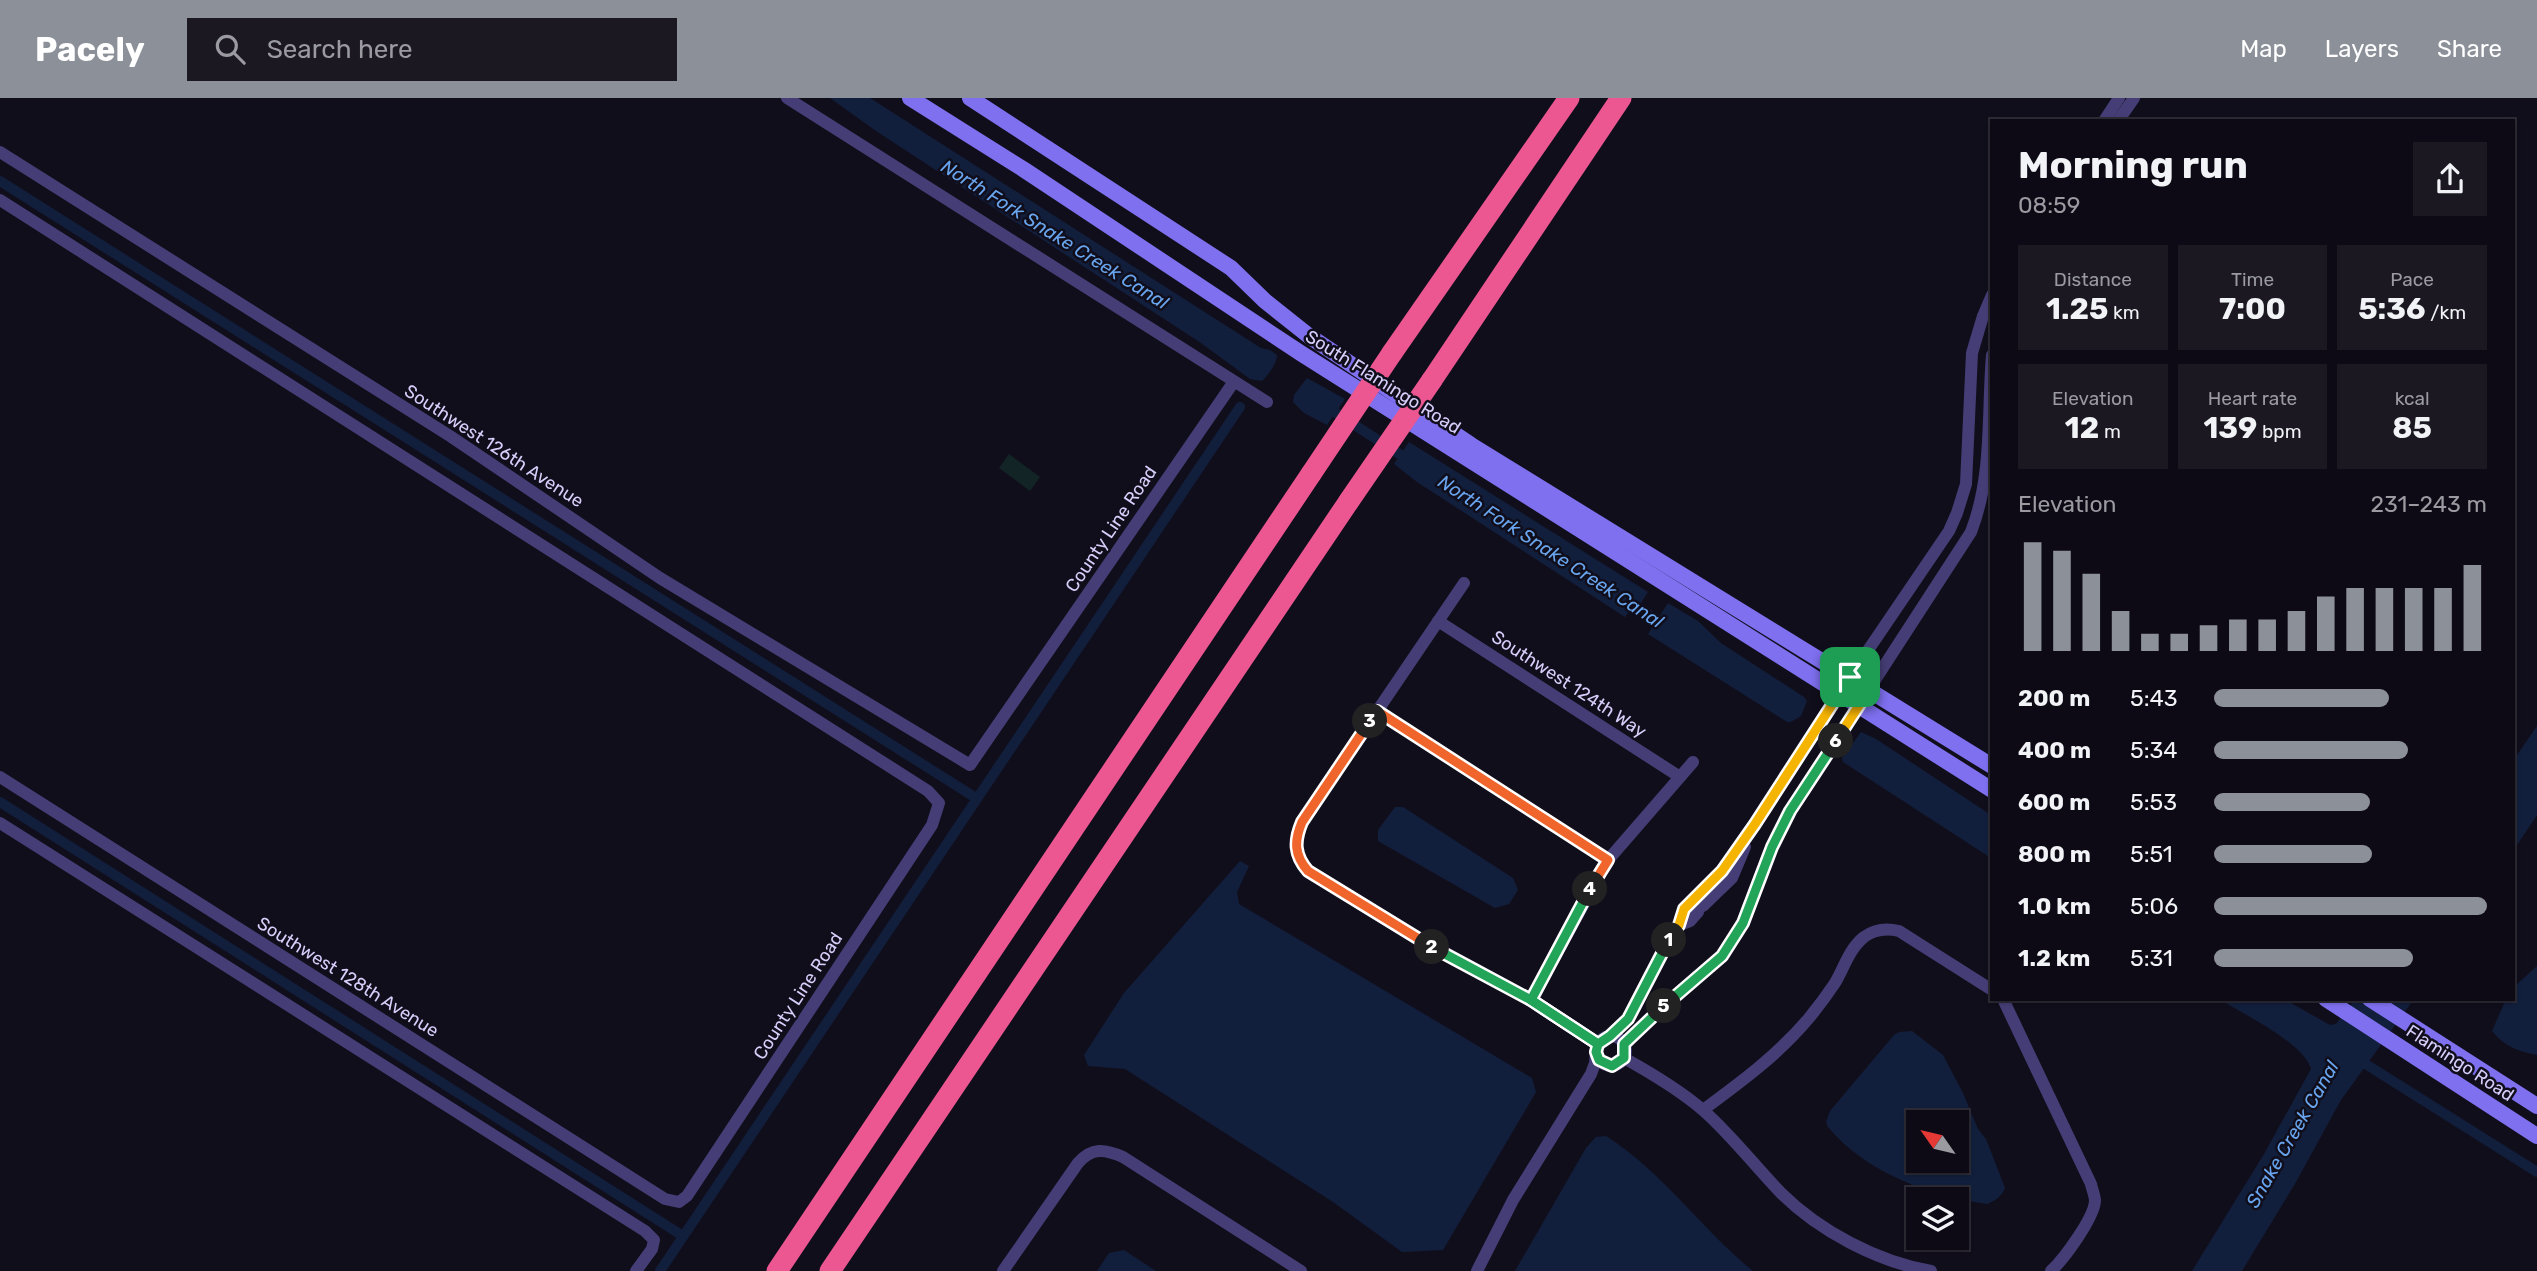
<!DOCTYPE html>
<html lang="en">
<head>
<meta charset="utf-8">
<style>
  :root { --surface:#0d0a15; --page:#1b1822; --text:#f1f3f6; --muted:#9a9aa0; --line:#2d2b34; --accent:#8c9099 }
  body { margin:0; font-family:Rubik,sans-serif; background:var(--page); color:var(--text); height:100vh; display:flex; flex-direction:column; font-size:26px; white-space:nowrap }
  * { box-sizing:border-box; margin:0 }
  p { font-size:23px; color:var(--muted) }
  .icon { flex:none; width:38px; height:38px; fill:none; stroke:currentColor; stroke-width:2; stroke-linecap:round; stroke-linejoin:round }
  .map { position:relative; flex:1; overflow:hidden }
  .side { position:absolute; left:1990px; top:21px; width:525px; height:882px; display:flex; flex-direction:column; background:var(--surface); border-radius:0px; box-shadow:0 2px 5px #0004,0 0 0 2px var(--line) }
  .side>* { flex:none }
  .needle { width:46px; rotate:304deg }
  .controls { position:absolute; left:1906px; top:1012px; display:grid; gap:14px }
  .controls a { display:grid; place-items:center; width:63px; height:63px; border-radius:0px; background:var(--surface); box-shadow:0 2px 5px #0004,0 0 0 2px var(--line); font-size:35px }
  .pin { position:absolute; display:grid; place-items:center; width:60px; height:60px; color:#fff; margin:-30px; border-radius:14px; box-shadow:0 4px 10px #0006 }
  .km { position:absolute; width:35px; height:35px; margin:-18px; border-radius:50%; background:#222; color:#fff; font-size:19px; line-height:35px; text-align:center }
  .round { display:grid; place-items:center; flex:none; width:74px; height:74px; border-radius:0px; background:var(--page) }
  .head { display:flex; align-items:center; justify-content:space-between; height:119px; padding:0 28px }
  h1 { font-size:38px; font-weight:700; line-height:52px }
  .figures { display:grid; grid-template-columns:repeat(3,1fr); gap:10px; height:119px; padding:7px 28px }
  .figures div { display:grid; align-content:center; border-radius:0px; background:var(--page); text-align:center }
  .figures b { font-size:30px; font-weight:700 }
  .figures small { font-size:19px; font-weight:400 }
  .figures p { font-size:19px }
  .chart { height:196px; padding:14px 28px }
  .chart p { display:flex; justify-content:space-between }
  .chart svg { width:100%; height:126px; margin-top:7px; stroke:var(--accent); stroke-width:6 }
  ul { padding:0 28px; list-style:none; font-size:23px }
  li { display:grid; grid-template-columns:112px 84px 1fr; align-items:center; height:52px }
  li i { height:18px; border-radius:9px; background:var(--accent) }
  header { display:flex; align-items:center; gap:42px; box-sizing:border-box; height:98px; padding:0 35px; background:var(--accent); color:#fff }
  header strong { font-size:33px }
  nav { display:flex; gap:38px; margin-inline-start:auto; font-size:24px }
  .search { width:490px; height:63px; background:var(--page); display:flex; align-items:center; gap:18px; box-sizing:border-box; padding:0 24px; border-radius:0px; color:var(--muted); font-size:26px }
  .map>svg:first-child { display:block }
  .green { fill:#122425 }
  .water { fill:#121f3c; fill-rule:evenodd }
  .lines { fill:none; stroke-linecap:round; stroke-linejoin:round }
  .canal { stroke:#121f3c; stroke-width:10 }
  .street { stroke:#453e76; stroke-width:12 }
  .secondary { stroke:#7e70ef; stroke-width:16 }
  .highway { stroke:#ec5792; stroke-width:21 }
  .highway-bridge { stroke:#ec5792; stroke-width:21 }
  .split-1-casing { stroke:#fff; stroke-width:14 }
  .split-2-casing { stroke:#fff; stroke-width:14 }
  .split-3-casing { stroke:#fff; stroke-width:14 }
  .split-4-casing { stroke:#fff; stroke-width:14 }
  .split-5-casing { stroke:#fff; stroke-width:14 }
  .split-6-casing { stroke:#fff; stroke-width:14 }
  .split-7-casing { stroke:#fff; stroke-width:14 }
  .split-1 { stroke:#f5b400; stroke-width:9 }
  .split-2 { stroke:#22a559; stroke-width:9 }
  .split-3 { stroke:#f0652b; stroke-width:9 }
  .split-4 { stroke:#f0652b; stroke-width:9 }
  .split-5 { stroke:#22a559; stroke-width:9 }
  .split-6 { stroke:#22a559; stroke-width:9 }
  .split-7 { stroke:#f5b400; stroke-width:9 }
  .labels { text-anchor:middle; stroke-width:5; stroke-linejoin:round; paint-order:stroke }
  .street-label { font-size:18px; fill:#d7cefa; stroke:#110e1c }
  .water-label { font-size:19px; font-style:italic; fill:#68a5ee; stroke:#110e1c }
</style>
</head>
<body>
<header>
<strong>Pacely</strong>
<div class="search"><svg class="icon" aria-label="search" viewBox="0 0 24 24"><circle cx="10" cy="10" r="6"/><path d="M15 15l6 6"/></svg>Search here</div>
<nav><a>Map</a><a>Layers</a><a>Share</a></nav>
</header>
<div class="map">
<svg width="2537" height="1173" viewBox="0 0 2537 1173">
  <rect width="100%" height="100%" fill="#110e1c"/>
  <path class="green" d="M1009,356L1040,379L1030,393L999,370Z"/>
  <g class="water">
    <path d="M830,0H870L1261,250L1270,252L1277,257C1277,266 1268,277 1262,283L1250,281L1201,245L876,33Z"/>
    <path d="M1307,280L1345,301L1327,327L1304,315L1293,304L1294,297Z"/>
    <path d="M1409,344L1648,494L1634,516L1629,513L1625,519L1417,384L1394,366Z"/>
    <path d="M1668,505L1698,523L1721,545L1804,599L1807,603L1801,618L1791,624H1787L1648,536Z"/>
    <path d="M2537,628V717L2513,753V663Z"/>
    <path d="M1861,634L1876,641L1991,717V760L1843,664L1842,660Z"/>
    <path d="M1395,709H1403L1513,780L1518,792L1509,806L1495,810L1378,743V732Z"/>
    <path d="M1240,763L1249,768L1237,794L1239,806L1532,980L1536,994L1443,1152L1402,1154L1333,1104L1125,971L1088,968L1084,957L1124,895Z"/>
    <path d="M2537,868V957C2518,953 2505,949 2492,933L2506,901H2513V890Z"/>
    <path d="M2219,901H2284L2330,927L2336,926L2355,901H2414L2341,1002L2296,1084L2242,1173H2192L2264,1056L2311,971C2304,945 2243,916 2219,901Z"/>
    <path d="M1912,933L1943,957L1963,995L1978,1031L1986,1041L2005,1090C2002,1098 1995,1103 1987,1106C1931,1098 1866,1075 1828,1029L1826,1024L1830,1013L1894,937L1899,934ZM1918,1024H1956V1062H1918Z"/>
    <path d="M1606,1038C1663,1074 1701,1131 1753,1173H1515L1586,1050L1596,1039Z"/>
    <path d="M1124,1152L1156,1173H1097L1109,1155Z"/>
  </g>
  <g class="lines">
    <g class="canal">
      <path d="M0,83L976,700"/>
      <path d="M1324,307L1410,363"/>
      <path d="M1627,502L1669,530"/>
      <path d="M0,704L683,1138"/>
      <path d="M2356,960L2537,1074"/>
      <path d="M660,1173L1240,309"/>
    </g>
    <g class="street">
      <path d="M787,0L1267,304"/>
      <path d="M2104,23L2119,0"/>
      <path d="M2118,23L2134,0"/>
      <path d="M0,54L450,338L660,480L970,667L1233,285"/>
      <path d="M0,102L928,693L939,705L932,727L687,1098L679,1104L665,1101L0,679"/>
      <path d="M1464,485L1302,724C1294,743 1294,757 1308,773L1420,843L1531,902L1597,946"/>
      <path d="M1438,523L1680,679"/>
      <path d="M1377,613L1608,762"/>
      <path d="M0,725L645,1133L654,1142L652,1151L636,1173"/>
      <path d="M1703,808L1732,780L1745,749"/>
      <path d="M1679,827L1690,823L1698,814"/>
      <path d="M2003,901L2091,1086C2092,1091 2095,1098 2095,1103C2094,1120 2064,1161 2051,1173"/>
      <path d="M1531,902L1608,762L1693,664"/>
      <path d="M1610,938L1628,921L1640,899L1664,850L1679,827L1684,811L1722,773L1755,726L1839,595L1949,433L1957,415L1966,386L1972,255L1983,218L1992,197"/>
      <circle cx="1611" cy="953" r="15"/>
      <path d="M1624,946L1657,913L1722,858L1743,825L1772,749L1790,713L1971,434C1993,377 1987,317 1992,257"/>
      <path d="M1624,960C1651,975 1680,992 1704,1013C1732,1038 1755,1068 1781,1095C1819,1133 1878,1164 1931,1173"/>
      <path d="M1703,1012C1741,984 1779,956 1809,920C1818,909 1827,897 1835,885C1844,870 1849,851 1864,839C1875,831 1886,830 1899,833L1992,892"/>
      <path d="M1003,1173L1078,1065C1092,1049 1105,1051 1123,1059L1301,1173"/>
      <path d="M1477,1173L1513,1102L1591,976L1595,965L1596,954"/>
    </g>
    <g class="secondary">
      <path d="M910,0L1023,71L1302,256L1992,692"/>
      <path d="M970,0L1231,170L1265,203L1309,238L1471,347L1992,668"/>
      <path d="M2326,901L2537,1038"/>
      <path d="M2370,901L2537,1008"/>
    </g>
    <g class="highway">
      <path d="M1392,255L1569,0"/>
      <path d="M1432,282L1621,0"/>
      <path d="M777,1173L1311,376"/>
      <path d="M830,1173L1349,403"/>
    </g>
    <g class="highway-bridge">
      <path d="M1311,376L1392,255"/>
      <path d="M1349,403L1432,282"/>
    </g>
  </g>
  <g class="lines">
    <g class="split-1-casing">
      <path id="split-1" d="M1669,842L1679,827L1684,811L1722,773L1755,726L1850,579"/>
    </g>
    <g class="split-2-casing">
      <path id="split-2" d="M1432,849L1531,902L1598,946L1610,938L1628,921L1669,842"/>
    </g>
    <g class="split-3-casing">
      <path id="split-3" d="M1370,623L1302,724C1294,743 1294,757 1308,773L1432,849"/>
    </g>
    <g class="split-4-casing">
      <path id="split-4" d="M1370,623L1377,613L1608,762L1590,791"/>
    </g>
    <g class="split-5-casing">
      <path id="split-5" d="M1590,791L1531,902L1598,946L1596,954L1599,962L1612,968L1624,960V946L1664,908"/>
    </g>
    <g class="split-6-casing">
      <path id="split-6" d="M1664,908L1722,858L1743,825L1772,749L1790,713L1836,643"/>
    </g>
    <g class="split-7-casing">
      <path id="split-7" d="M1836,643L1869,592L1850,579"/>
    </g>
    <use href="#split-1" class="split-1"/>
    <use href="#split-2" class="split-2"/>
    <use href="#split-3" class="split-3"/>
    <use href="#split-4" class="split-4"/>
    <use href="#split-5" class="split-5"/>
    <use href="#split-6" class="split-6"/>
    <use href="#split-7" class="split-7"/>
  </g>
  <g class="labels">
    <g class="street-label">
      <text transform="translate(1383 284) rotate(32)" y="6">South Flamingo Road</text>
      <text transform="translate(494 348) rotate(33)" y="6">Southwest 126th Avenue</text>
      <text transform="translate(1111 431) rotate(-56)" y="6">County Line Road</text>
      <text transform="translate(1569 586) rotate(33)" y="6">Southwest 124th Way</text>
      <text transform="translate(348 879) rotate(32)" y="6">Southwest 128th Avenue</text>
      <text transform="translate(798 898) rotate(-57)" y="6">County Line Road</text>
      <text transform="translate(2460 965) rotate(33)" y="6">Flamingo Road</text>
    </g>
    <g class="water-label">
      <text transform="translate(1055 136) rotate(32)" y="7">North Fork Snake Creek Canal</text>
      <text transform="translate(1551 453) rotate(33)" y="7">North Fork Snake Creek Canal</text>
      <text transform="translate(2292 1036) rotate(-60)" y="7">Snake Creek Canal</text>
    </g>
  </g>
</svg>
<div class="controls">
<a><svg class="needle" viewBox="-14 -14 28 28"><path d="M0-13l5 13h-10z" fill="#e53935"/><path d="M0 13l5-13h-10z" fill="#9a9aa0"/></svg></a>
<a><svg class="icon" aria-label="layers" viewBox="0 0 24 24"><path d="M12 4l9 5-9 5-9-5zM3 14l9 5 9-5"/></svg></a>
</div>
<div class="pin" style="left:1850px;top:579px;background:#1e9e55"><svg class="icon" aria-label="arrive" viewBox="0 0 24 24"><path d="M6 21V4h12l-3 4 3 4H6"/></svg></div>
<b class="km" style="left:1669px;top:842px">1</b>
<b class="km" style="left:1432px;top:849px">2</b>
<b class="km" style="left:1370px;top:623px">3</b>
<b class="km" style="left:1590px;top:791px">4</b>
<b class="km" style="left:1664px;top:908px">5</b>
<b class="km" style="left:1836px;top:643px">6</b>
<section class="side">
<div class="head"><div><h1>Morning run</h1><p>08:59</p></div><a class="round"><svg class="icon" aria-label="share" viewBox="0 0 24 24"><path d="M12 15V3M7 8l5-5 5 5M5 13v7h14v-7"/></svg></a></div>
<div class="figures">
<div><p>Distance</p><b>1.25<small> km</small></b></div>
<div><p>Time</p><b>7:00</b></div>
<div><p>Pace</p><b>5:36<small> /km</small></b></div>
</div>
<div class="figures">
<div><p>Elevation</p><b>12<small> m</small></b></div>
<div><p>Heart rate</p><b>139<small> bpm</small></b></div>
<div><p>kcal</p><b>85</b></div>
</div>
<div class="chart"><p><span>Elevation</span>231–243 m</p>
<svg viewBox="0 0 160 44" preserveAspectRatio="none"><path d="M5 44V6M15 44V9M25 44V17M35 44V30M45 44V38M55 44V38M65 44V35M75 44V33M85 44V33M95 44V30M105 44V25M115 44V22M125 44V22M135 44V22M145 44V22M155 44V14"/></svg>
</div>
<ul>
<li><b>200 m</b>5:43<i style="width:64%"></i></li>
<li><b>400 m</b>5:34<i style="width:71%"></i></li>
<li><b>600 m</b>5:53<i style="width:57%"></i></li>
<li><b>800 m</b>5:51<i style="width:58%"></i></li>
<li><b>1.0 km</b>5:06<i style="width:100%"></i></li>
<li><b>1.2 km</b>5:31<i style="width:73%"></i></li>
</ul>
</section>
</div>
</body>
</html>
